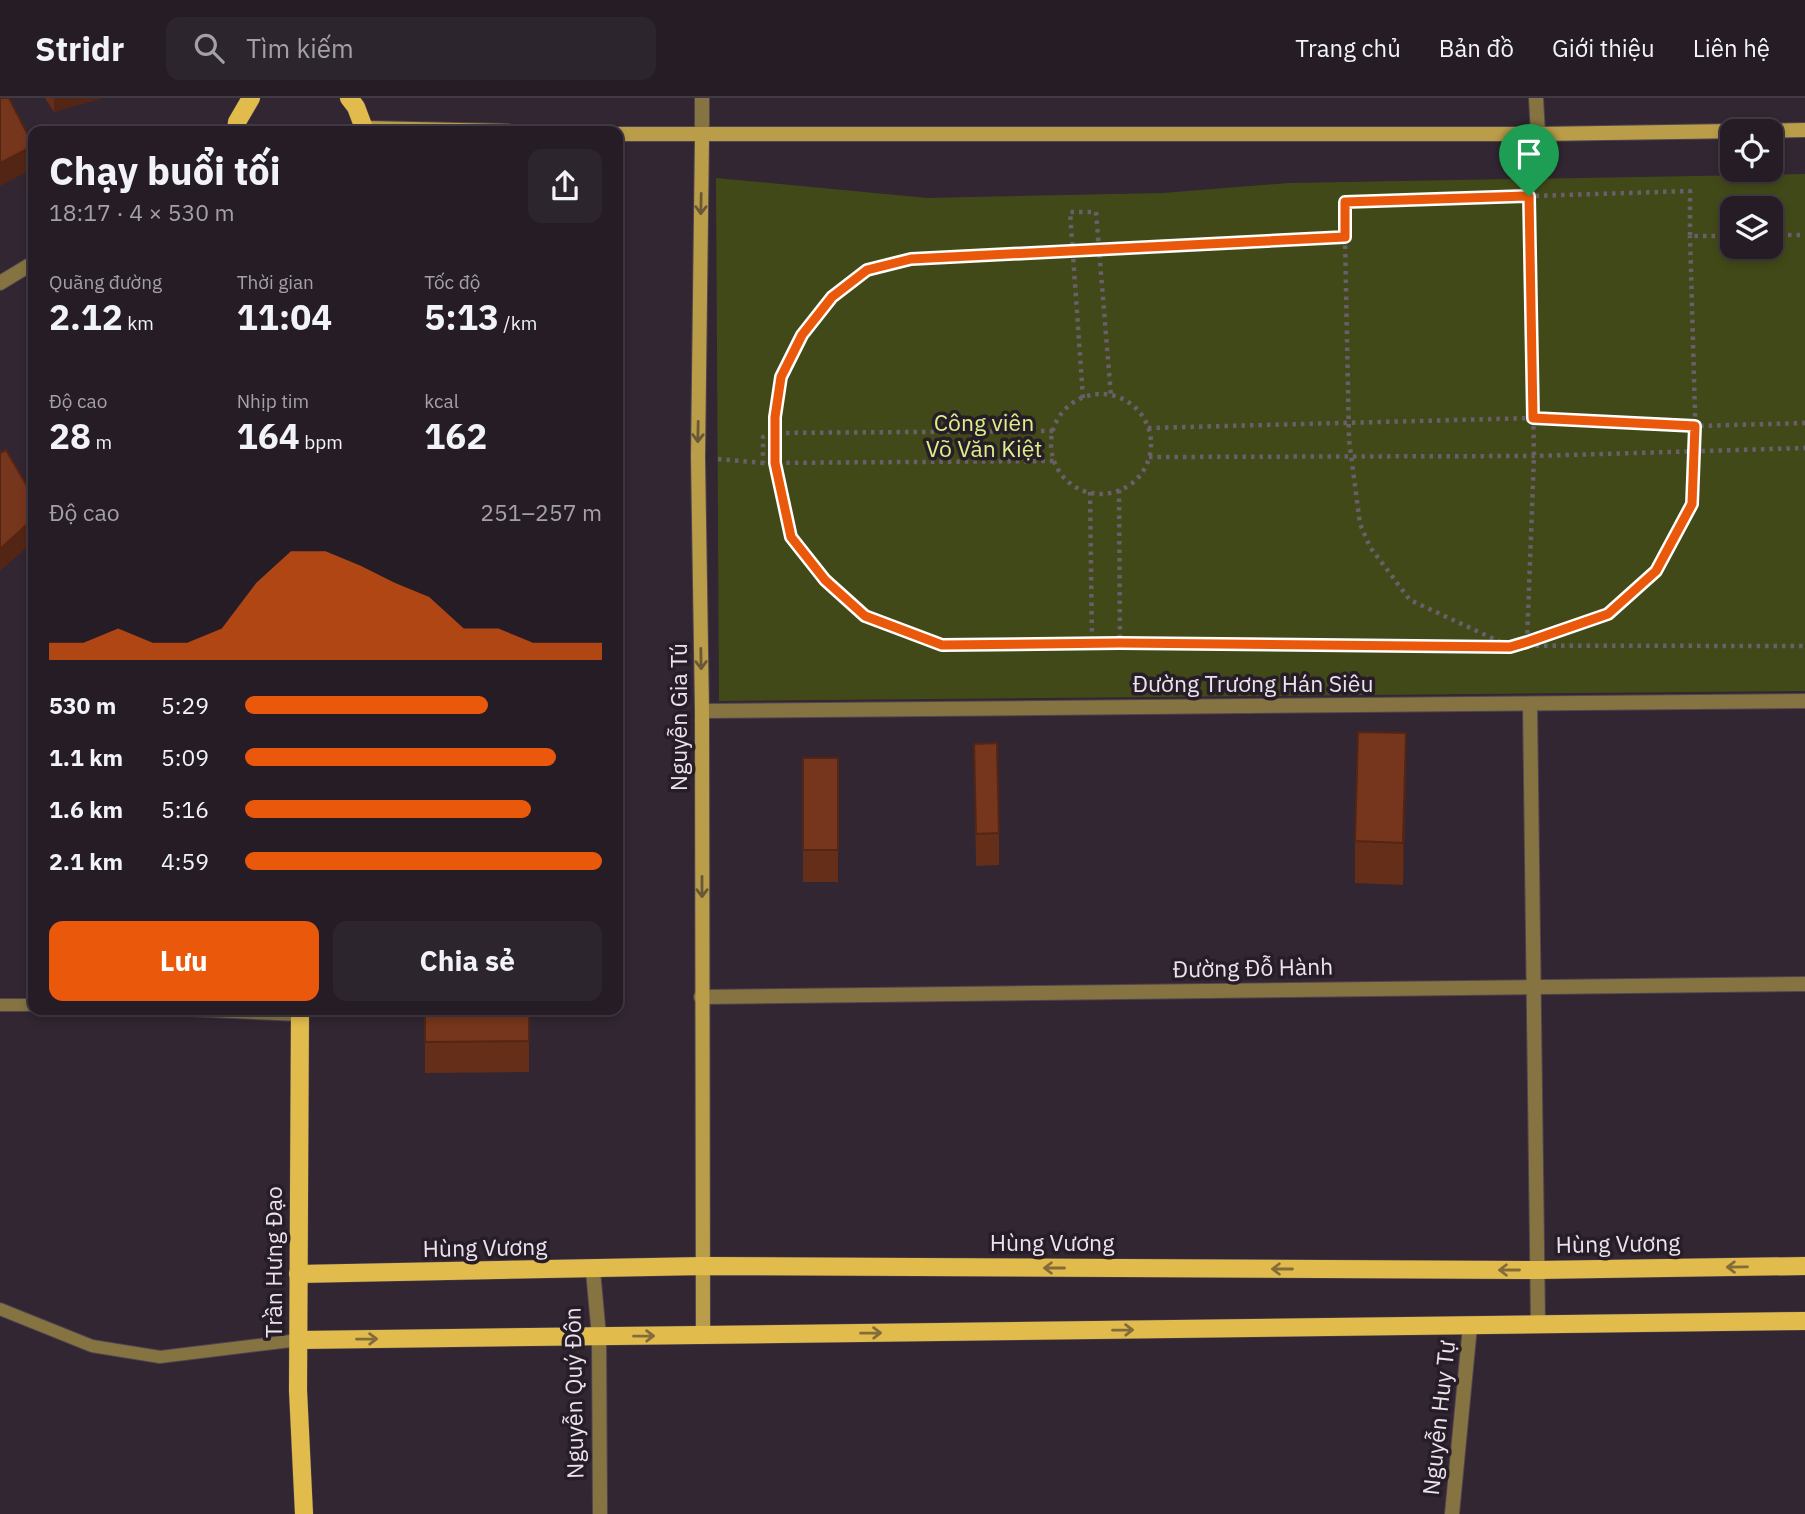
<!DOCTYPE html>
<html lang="vi">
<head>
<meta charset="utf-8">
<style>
  :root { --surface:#251c26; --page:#2d252e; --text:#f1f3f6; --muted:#a3a1a7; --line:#423a43; --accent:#ea580c }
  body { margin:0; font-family:"IBM Plex Sans",sans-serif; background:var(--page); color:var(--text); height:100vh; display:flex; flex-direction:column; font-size:26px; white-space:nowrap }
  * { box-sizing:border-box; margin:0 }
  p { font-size:23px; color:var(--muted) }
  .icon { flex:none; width:38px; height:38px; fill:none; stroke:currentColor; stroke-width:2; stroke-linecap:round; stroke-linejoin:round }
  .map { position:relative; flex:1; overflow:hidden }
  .details { position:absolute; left:28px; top:28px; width:595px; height:889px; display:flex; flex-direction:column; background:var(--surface); border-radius:14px; box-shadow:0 4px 10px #0003,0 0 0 2px var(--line) }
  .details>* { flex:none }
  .controls { position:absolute; left:1720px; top:21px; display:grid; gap:14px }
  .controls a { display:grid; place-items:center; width:63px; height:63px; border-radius:14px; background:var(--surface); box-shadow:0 4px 10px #0003,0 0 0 2px var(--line); font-size:35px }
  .pin { position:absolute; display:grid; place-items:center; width:60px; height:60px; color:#fff; margin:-72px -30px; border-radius:50% 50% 50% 0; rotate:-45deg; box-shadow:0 0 7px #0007 }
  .pin .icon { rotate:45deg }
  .round { display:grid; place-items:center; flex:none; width:74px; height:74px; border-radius:14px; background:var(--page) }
  .head { display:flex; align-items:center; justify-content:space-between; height:119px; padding:0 21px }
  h1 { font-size:38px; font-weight:800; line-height:52px }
  .figures { display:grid; grid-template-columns:repeat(3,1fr); gap:10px; height:119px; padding:7px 21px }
  .figures div { display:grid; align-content:center }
  .figures b { font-size:35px; font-weight:800 }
  .figures small { font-size:19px; font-weight:400 }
  .figures p { font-size:19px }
  .chart { height:196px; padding:14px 21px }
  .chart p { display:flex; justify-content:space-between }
  .chart svg { width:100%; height:126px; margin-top:7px; fill:var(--accent); opacity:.7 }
  .action { display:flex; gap:14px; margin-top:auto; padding:14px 21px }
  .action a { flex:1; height:80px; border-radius:14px; background:var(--accent); color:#fff; font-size:28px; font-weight:800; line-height:80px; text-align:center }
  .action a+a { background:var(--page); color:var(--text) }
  ul { padding:0 21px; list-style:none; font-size:23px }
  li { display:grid; grid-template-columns:112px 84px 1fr; align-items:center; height:52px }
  li i { height:18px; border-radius:9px; background:var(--accent) }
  header { display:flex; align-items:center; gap:42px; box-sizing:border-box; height:98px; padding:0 35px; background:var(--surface); border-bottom:2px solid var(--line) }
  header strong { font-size:33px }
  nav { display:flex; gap:38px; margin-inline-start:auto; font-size:24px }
  .search { width:490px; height:63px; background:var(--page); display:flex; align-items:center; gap:18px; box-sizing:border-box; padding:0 24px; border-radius:14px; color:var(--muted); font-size:26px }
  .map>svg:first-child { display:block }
  .green { fill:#424918; fill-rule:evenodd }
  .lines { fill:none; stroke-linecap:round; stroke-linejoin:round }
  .lane-casing { stroke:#4f4450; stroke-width:14 }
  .street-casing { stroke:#4f4450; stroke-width:16 }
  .secondary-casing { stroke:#4f4450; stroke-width:16 }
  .primary-casing { stroke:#4f4450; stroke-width:19 }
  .path { stroke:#695f6a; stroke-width:4.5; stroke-dasharray:3.5 5; stroke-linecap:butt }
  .lane { stroke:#857442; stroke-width:12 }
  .street { stroke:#857442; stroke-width:14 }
  .secondary { stroke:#b99d49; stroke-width:14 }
  .primary { stroke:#e1bc4d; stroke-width:18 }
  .wall { fill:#652e19 }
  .shaded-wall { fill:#532514 }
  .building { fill:#76351d; stroke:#532514; stroke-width:2 }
  .oneway { stroke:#695737 }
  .oneway2 { stroke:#846c3a }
  .route-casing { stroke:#fff; stroke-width:14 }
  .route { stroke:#ea580c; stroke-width:9 }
  .labels { text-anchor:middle; stroke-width:7; stroke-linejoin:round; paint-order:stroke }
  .park-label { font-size:23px; fill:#dcee88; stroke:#271d28 }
  .street-label { font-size:23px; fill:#eae3eb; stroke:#271d28 }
</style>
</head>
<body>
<header>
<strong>Stridr</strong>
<div class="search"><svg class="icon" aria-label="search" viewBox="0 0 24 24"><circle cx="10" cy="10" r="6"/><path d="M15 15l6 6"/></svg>Tìm kiếm</div>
<nav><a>Trang chủ</a><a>Bản đồ</a><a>Giới thiệu</a><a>Liên hệ</a></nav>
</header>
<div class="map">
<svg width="1805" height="1416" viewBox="0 0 1805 1416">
  <rect width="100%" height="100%" fill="#312632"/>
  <path class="green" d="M1805,76V593L719,603L716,80L927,100L1163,95L1289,85ZM1732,110H1771V149H1732Z"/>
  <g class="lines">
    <g class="lane-casing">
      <g id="lane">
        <path d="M0,907H33"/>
        <path d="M189,912L300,917"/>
        <path d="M0,1211L92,1248L160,1259L299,1242"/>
      </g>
    </g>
    <g class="street-casing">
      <g id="street">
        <path d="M1536,0L1538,36"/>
        <path d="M702,38V0"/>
        <path d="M0,185L33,165"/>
        <path d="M1530,606L1538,1227"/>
        <path d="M702,613L1805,603"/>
        <path d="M701,899L1805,886"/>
        <path d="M593,1173L599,1238L600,1416"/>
        <path d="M1452,1416L1470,1228"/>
      </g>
    </g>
    <g class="secondary-casing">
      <g id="secondary">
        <path d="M365,30L508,33"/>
        <path d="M618,36H1538L1805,32"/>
        <path d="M702,38L698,359L702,613L703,1237"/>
      </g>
    </g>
    <g class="primary-casing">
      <g id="primary">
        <path d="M349,0L356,9L365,33"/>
        <path d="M236,33L237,24L251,0"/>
        <path d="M300,912L298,1292L304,1416"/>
        <path d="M298,1176L703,1168L1537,1172L1805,1168"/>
        <path d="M299,1242L1805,1223"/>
      </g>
    </g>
    <g class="path">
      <path d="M1771,137H1805"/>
      <path d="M1732,138H1690V93L1345,104V139L911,161C897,165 877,166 865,174C784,225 763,308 782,396C785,409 786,426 791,438C795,447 804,456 810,463C848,512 884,529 942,547L1805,548"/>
      <path d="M1345,139L1349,342L1360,426L1370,449L1410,502L1507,547"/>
      <circle cx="1101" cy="346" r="50"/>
      <path d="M1083,300L1070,114H1096L1111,298"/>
      <path d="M1148,330L1533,320L1695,328L1805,325"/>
      <path d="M1053,333L775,335L763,339V365L1055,363"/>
      <path d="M1149,359L1534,358L1805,350"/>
      <path d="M718,361L763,365"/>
      <path d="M1119,392L1120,545"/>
      <path d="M1090,394L1092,545"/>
      <path d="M1527,544L1534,358L1529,98"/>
      <path d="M1518,546L1608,516L1656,473L1692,406L1696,351L1690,138"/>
    </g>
    <use href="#lane" class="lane"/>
    <use href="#street" class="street"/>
    <use href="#secondary" class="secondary"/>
    <use href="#primary" class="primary"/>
  </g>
  <g class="wall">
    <path d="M45,0H102L54,14Z"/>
    <path d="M974,646L999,735V767L976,768Z"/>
    <rect x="803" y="660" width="35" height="124"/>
    <path d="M1406,677L1403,787L1355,785V743Z"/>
    <path d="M425,912H529V974L425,975Z"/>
  </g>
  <g class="shaded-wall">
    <path d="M54,0H102L54,14Z"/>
    <path d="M33,48V71L0,88V65Z"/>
    <path d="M33,421V444L0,473V451Z"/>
    <path d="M1406,635V677L1403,787V745Z"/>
  </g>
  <g class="building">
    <path d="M0,0H9L33,47V48L0,65Z"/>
    <path d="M6,352L33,398V421L0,451V355Z"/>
    <path d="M1358,634L1406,635L1403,745L1355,743Z"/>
    <path d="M997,645L999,735L976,736L974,646Z"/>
    <rect x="803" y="660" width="35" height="92"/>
    <path d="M425,912H529V943L425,944Z"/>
  </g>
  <defs><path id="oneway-shaft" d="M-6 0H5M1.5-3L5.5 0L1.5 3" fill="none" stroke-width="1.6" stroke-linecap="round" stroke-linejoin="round" transform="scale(1.75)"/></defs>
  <g class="oneway">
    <use href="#oneway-shaft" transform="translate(701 106) rotate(91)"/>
    <use href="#oneway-shaft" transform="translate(698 334) rotate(91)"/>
    <use href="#oneway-shaft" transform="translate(701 561) rotate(89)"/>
    <use href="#oneway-shaft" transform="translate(702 789) rotate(90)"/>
  </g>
  <g class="oneway2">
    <use href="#oneway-shaft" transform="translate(1737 1169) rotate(179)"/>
    <use href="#oneway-shaft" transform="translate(1054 1170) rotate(-180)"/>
    <use href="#oneway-shaft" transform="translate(1282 1171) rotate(-180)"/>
    <use href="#oneway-shaft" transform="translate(1509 1172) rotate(-180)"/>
    <use href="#oneway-shaft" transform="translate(1123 1232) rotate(-1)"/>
    <use href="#oneway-shaft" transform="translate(871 1235) rotate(-1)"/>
    <use href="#oneway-shaft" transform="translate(644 1238) rotate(-1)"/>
    <use href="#oneway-shaft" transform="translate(367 1241) rotate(-1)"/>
  </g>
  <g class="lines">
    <g class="route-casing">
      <path id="route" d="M1529,98L1533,320L1695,328L1692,406L1656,473L1608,516L1527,544L1510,549L1120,545L942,547L865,518L825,482L791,439L775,365V319L781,279L802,237L832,199L867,172L911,161L1345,139V104Z"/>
    </g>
    <use href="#route" class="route"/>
  </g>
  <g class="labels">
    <g class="park-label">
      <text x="984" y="333">Công viên<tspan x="984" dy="26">Võ Văn Kiệt</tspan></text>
    </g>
    <g class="street-label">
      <text x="1253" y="594">Đường Trương Hán Siêu</text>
      <text transform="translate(679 619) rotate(-90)" y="8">Nguyễn Gia Tú</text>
      <text transform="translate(1253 870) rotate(-1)" y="8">Đường Đỗ Hành</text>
      <text x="1052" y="1153">Hùng Vương</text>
      <text transform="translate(1618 1146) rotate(-1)" y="8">Hùng Vương</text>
      <text transform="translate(485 1150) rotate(-1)" y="8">Hùng Vương</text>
      <text transform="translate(274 1164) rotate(-90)" y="8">Trần Hưng Đạo</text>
      <text transform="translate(574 1295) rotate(-91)" y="8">Nguyễn Quý Đôn</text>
      <text transform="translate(1439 1320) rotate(-84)" y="8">Nguyễn Huy Tự</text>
    </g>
  </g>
</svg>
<div class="controls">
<a><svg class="icon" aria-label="locate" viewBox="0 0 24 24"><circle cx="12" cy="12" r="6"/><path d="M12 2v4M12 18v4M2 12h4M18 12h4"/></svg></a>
<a><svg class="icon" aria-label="layers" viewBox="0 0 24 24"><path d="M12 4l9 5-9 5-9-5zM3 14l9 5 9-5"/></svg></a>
</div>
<div class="pin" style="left:1529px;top:98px;background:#1e9e55"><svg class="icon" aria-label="arrive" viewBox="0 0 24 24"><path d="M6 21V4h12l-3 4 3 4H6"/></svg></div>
<section class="details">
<div class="head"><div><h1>Chạy buổi tối</h1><p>18:17 · 4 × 530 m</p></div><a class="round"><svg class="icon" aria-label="share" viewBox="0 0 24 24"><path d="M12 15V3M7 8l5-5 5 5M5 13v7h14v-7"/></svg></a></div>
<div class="figures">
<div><p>Quãng đường</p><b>2.12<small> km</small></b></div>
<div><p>Thời gian</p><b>11:04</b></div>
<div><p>Tốc độ</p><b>5:13<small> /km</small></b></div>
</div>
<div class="figures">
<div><p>Độ cao</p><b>28<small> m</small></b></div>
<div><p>Nhịp tim</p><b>164<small> bpm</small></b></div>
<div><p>kcal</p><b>162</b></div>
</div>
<div class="chart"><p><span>Độ cao</span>251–257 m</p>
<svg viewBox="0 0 160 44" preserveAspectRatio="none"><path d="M0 44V38L10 38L20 33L30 38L40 38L50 33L60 17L70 6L80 6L90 11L100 17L110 22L120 33L130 33L140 38L150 38L160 38V44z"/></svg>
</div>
<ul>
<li><b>530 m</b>5:29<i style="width:68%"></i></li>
<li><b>1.1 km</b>5:09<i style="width:87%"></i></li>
<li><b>1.6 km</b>5:16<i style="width:80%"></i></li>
<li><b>2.1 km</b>4:59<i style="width:100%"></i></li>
</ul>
<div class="action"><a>Lưu</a><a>Chia sẻ</a></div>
</section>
</div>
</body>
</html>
